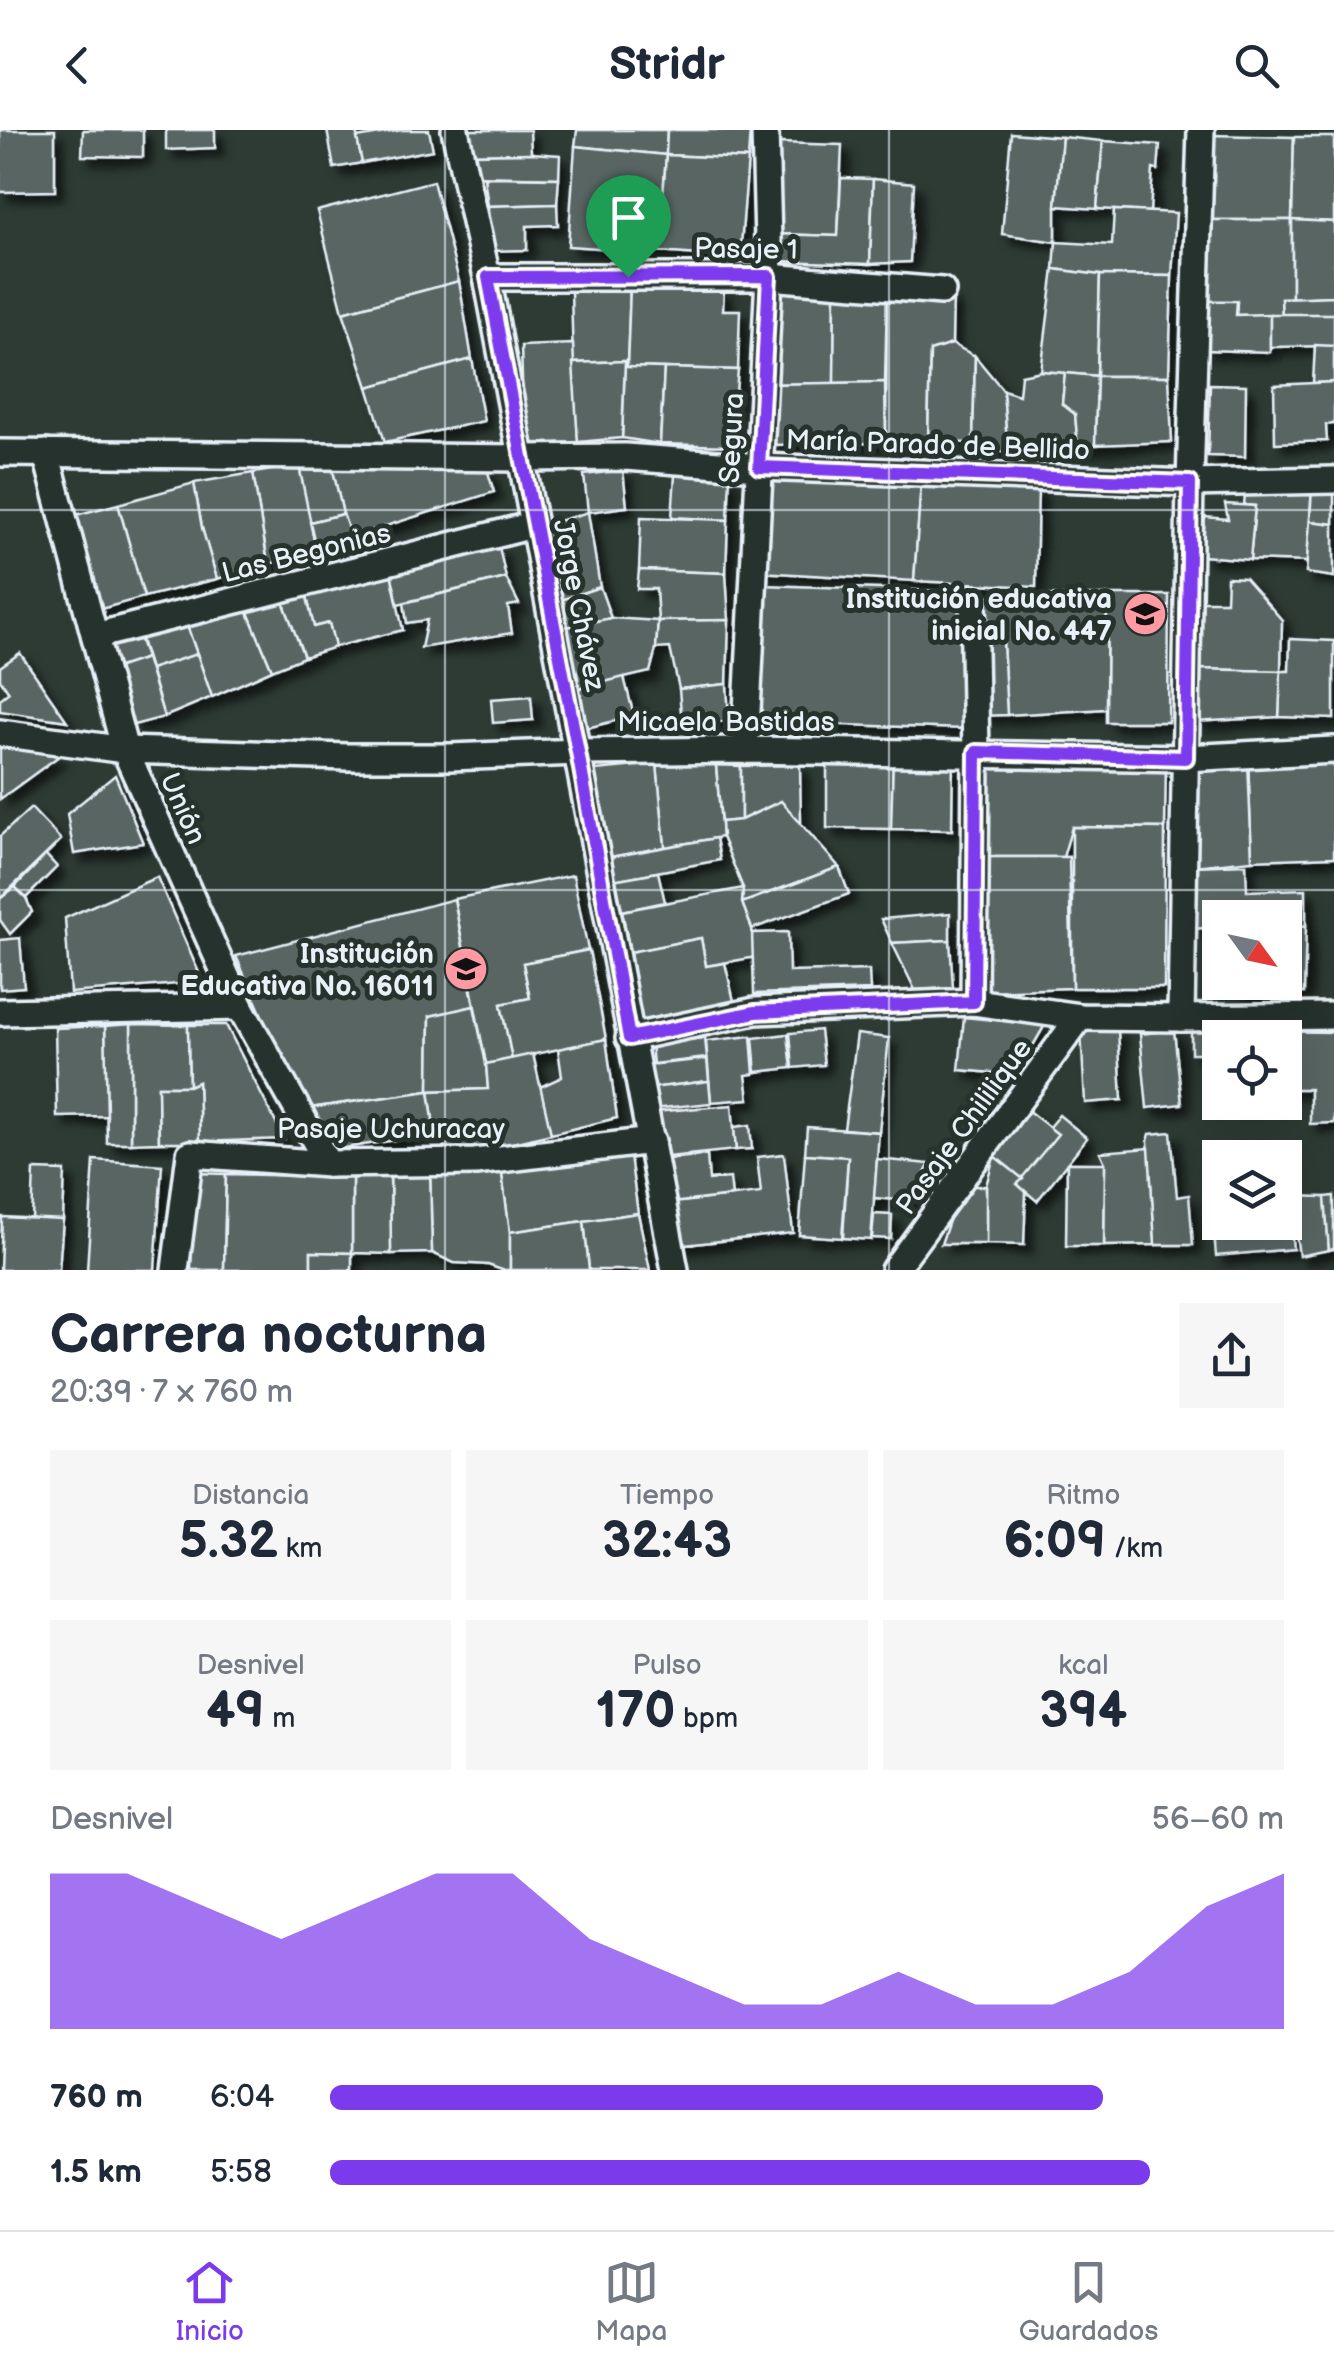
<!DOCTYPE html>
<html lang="es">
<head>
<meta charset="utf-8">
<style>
  :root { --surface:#fff; --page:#f6f6f7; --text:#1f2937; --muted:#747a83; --line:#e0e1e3; --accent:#7c3aed }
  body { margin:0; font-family:"Balsamiq Sans",sans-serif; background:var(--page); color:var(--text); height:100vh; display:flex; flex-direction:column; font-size:38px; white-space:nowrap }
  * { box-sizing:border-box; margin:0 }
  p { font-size:32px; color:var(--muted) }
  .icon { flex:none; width:55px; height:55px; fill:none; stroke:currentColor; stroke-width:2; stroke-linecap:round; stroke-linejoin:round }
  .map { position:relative; height:1140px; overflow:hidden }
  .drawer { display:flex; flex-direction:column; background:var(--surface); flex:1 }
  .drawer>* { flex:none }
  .needle { width:65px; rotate:123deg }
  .controls { position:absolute; left:1202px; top:770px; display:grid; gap:20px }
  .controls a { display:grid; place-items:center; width:100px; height:100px; border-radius:0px; background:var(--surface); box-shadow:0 10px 40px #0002; font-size:50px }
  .pin { position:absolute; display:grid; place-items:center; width:85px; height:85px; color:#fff; margin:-102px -42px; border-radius:50% 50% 50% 0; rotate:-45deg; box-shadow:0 0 10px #0007 }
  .pin .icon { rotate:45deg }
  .round { display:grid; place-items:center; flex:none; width:105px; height:105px; border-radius:0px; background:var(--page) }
  .overview { display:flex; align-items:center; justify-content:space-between; height:170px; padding:0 50px }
  h1 { font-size:55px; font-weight:600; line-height:75px }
  .metrics { display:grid; grid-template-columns:repeat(3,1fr); gap:15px; height:170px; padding:10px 50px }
  .metrics div { display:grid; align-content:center; border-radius:0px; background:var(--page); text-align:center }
  .metrics b { font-size:50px; font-weight:600 }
  .metrics small { font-size:28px; font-weight:400 }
  .metrics p { font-size:28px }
  .chart { height:280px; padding:20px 50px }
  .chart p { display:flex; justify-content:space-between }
  .chart svg { width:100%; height:180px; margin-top:10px; fill:var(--accent); opacity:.7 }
  ul { padding:0 50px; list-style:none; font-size:32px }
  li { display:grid; grid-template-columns:160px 120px 1fr; align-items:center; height:75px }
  li i { height:25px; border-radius:12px; background:var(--accent) }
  header { display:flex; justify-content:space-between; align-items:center; height:130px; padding:0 50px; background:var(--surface); font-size:45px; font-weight:600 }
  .tabs { display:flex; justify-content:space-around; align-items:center; height:140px; border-top:2px solid var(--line); background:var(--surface); font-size:28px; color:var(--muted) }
  .tabs a { display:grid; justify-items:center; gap:5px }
  .tabs .active { color:var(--accent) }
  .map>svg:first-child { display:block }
  .building { fill:#596563; stroke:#e8f1f8; stroke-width:2.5; filter:url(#shadow) }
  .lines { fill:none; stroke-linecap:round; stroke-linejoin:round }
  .minor-casing { stroke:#e8f1f8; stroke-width:32 }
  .minor { stroke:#26332d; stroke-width:25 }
  .route-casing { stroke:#fff; stroke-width:20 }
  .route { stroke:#7c3aed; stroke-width:12 }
  .grid { fill:none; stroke:#e8f1f8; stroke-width:2.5; stroke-opacity:0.55 }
  .labels { text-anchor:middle; stroke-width:10; stroke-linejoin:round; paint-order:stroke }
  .street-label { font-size:28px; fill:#e8f1f8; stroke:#26332d }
  .poi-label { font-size:28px; font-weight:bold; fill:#e8f1f8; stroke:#26332d; text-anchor:end }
</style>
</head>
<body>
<header><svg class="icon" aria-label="back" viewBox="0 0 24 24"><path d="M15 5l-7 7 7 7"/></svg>Stridr<svg class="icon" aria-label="search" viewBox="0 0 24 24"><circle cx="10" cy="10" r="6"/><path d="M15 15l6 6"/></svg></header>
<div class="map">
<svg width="1334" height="1140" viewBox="0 0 1334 1140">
  <defs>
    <filter id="shadow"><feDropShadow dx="8" dy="8" stdDeviation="5" flood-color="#0009"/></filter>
  </defs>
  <rect width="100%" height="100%" fill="#2e3b35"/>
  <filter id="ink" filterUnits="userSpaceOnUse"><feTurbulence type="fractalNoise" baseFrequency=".01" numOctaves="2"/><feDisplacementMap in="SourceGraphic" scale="20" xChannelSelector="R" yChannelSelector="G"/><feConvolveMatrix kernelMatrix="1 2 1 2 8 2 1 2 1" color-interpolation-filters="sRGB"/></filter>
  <g filter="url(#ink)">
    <g class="building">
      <path d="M0,0H55V61L0,62Z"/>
      <path d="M83,0H143V27L82,26Z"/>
      <path d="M166,0H215V18L166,20Z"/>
      <path d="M327,0H356L362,33L334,38Z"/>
      <path d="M402,0H429L433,20L362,33L357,8Z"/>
      <path d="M470,0H530L531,23L470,24Z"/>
      <path d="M577,0H667L666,25L575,16Z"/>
      <path d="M667,0H750L748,29L666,25Z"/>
      <path d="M1011,3L1062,7L1056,76V112L1002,104Z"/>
      <path d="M1212,5L1294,7L1292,90H1207Z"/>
      <path d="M1062,7L1103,11L1097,79L1056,76Z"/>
      <path d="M1294,7H1334V92L1292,90Z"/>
      <path d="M1103,11L1160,15L1158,40L1153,39L1150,82L1097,79Z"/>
      <path d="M778,13L842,15L838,106L775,104Z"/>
      <path d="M575,16L666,25L659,122L568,116Z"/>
      <path d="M531,23L560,25L559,48L471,46L470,24Z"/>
      <path d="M666,25L748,29L740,128L659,122Z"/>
      <path d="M484,47L559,48L557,74L488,76Z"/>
      <path d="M841,48L873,49L870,134L776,131L775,104L838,106Z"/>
      <path d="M873,49L914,53L910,132L870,134Z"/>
      <path d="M433,51L459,151L343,182L317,81Z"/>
      <path d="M557,74L558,95L527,96V120L489,121L488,76Z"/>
      <path d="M1114,80L1176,83L1172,146L1100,145L1054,139L1056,112L1112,115Z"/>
      <path d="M1207,90H1292V168H1281L1282,185H1236L1237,171H1206Z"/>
      <path d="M1292,90L1334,92V166L1292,168Z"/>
      <path d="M1054,139L1100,145L1097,246L1041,241Z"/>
      <path d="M1100,145L1172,146L1169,246H1097Z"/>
      <path d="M459,151L472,229L368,257L343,182Z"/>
      <path d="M630,157L627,237L625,231L573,233L571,161Z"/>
      <path d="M630,157L724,160L723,180H740L738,240L627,237Z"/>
      <path d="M775,159L835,162L834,253L769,254Z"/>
      <path d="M835,162L887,165L885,252L834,253Z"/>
      <path d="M887,165L953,166L952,214L930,221L928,312L886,313Z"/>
      <path d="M1334,166V184L1282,185L1281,168Z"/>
      <path d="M1206,171H1237L1236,185L1270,184V222L1204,220Z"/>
      <path d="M1270,184H1334V216L1270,217Z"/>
      <path d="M573,214L578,312L524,314L521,216Z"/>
      <path d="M952,214L975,226L973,313L928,312L930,221Z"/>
      <path d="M1315,215L1334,216V252L1313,253Z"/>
      <path d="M975,226L1003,260L1008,324L973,313Z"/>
      <path d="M472,229L484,291L385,312L368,257Z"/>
      <path d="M625,231L627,237L664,238L660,314L622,308Z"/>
      <path d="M625,231L622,308L578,312L573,233Z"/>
      <path d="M664,238L738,240L731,316L660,314Z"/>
      <path d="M1041,241L1065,243L1062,274L1075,284L1078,318L1008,324L1003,260L1019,265L1021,245Z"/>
      <path d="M1065,243L1097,246L1095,315L1078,318L1075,284L1062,274Z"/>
      <path d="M1097,246H1169L1172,312L1095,315Z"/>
      <path d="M885,252L886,313L770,315L769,254Z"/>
      <path d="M1334,252V294L1326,295L1327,311L1275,313L1274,255Z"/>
      <path d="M1210,254L1246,255L1245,327L1208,326Z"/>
      <path d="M331,332L487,339L494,362L351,407L343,384Z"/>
      <path d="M331,332L343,384L310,392L299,336Z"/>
      <path d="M299,336L317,423L268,434L253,343Z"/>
      <path d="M623,340L627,377L588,382L584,345Z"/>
      <path d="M253,343L268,434L217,449L202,398L194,353Z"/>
      <path d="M766,343L921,353L914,451L759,442Z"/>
      <path d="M675,345L730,347L728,390L672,387Z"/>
      <path d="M194,353L202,398L217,449L144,467L118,374Z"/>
      <path d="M921,353L1038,357L1036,457L914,451Z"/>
      <path d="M1246,353L1312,357L1307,432L1250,430L1255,376L1244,375Z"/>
      <path d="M1334,355V394L1310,391L1312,357Z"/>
      <path d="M118,374L144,467L94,481L68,387Z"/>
      <path d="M1225,374L1255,376L1250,430L1202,426L1205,387L1228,389Z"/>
      <path d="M588,382L600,457L558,471L538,397Z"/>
      <path d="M343,384L351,407L317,423L310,392Z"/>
      <path d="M641,387L728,390L726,443L639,440Z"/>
      <path d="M1310,391L1334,394V447L1306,443Z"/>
      <path d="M499,417L506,448L398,474L391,443Z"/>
      <path d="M639,440L726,443L729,490L658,491L656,459H637Z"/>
      <path d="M391,443L403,500L335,517L329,493L314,497L306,463Z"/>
      <path d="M1227,447L1245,448L1282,490L1281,541L1195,539L1197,471H1226Z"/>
      <path d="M506,448L519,474L508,476L512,503L421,518L427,490L407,493L404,473Z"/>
      <path d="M762,455L969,462L964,599L756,592Z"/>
      <path d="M600,457L611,488L562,498L558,471Z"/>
      <path d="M306,463L314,497L329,493L335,517L304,527L281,466Z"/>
      <path d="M1107,465L1106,579L1007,585L1002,495L977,496V466Z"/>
      <path d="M1107,465H1169L1168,592H1106Z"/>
      <path d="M281,466L304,527L272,540L244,473Z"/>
      <path d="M244,473L272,540L212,567L185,490Z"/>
      <path d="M611,488L658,491L656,519L650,542L577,559L562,498Z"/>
      <path d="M185,490L197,524L150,539L139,503Z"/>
      <path d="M729,490L727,554L679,559L670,518L656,519L658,491Z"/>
      <path d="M1002,495L1007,585L982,586L977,496Z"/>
      <path d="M137,501L146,528L116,538L111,508Z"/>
      <path d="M1290,509L1334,511V589L1279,587L1281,541H1289Z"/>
      <path d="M20,523L67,591L0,581V569L9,562L0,549V537Z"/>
      <path d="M197,524L212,567L164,587L150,539Z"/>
      <path d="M146,528L164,587L134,595L116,538Z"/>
      <path d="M1195,539L1281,541L1279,587L1195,592Z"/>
      <path d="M624,547L634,586L587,598L577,559Z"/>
      <path d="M727,554L729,591L682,595L679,559Z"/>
      <path d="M531,566L533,590L493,593L491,569Z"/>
      <path d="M0,616L59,626L0,669Z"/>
      <path d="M1334,626V727L1252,730L1248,630Z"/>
      <path d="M827,627H893L891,699L827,698Z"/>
      <path d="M893,627L953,628L952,700L891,699Z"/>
      <path d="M1192,629L1248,630L1252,730L1194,736Z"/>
      <path d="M986,632H1166L1165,698L1072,697L1063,727H985Z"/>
      <path d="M657,634L716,635L722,707L665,717Z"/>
      <path d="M657,634L665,717L605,728L595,640Z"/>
      <path d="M716,635L741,636V690L721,692Z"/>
      <path d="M800,635L801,694L781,671L741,690V636Z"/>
      <path d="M115,645L143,713L74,724L67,684Z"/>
      <path d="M781,671L839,737L742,773L743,758L722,707L721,692L741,690Z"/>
      <path d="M31,678L61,710L0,769V706Z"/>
      <path d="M1072,697L1165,698L1164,858H1072Z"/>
      <path d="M716,708L720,730L609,751L605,728Z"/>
      <path d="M46,725L57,737L26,768L15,757Z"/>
      <path d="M985,727H1069L1072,858L985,861Z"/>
      <path d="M1246,734L1247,761L1306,759V796L1285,795V788H1220V796L1195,799L1194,736Z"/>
      <path d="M839,737L849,764L752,799L742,773Z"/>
      <path d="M658,742L665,772L622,781L607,751Z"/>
      <path d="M573,745L588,820L523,833L530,868L501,874L512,929L486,934L454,769Z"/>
      <path d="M157,747L203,852L70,863L65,788Z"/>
      <path d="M15,757L26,768L32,782L10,804L0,790V769Z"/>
      <path d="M743,758L742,773L752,799L756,827L706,836L701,808L630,822L622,781Z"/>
      <path d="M454,769L474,876L430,886L429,961L303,979L236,826Z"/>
      <path d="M950,783V810L892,813L881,789Z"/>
      <path d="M1285,795L1306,796L1304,863L1238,862V852H1285Z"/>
      <path d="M788,802L789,842L869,840L870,860L754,864L752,803Z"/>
      <path d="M20,808L24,857L0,859V810Z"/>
      <path d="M701,808L706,836L725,833L734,871L640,893L630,822Z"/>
      <path d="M950,810L953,858L915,860L892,813Z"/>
      <path d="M589,820L606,909L512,929L501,874L530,868L523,833Z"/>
      <path d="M474,876L486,934L488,959L429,961L430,886Z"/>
      <path d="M964,887L1045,895L1016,945L959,940Z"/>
      <path d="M131,894L188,895L189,956H158L159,1012L131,1013Z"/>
      <path d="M131,894V1013H107L105,896Z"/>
      <path d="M188,895H226L284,1009L200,1012L198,952L189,956Z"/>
      <path d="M105,896L107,986L57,987L55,898Z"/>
      <path d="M1118,899L1122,970L1085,973L1081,901Z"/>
      <path d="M820,900L824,935L793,938L790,903Z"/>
      <path d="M1174,900L1182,974L1147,978L1140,904Z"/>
      <path d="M1191,900L1254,901V908H1220V947L1204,946L1205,923H1191Z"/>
      <path d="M1254,901L1334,902V993L1310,994V959H1285V908H1254Z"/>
      <path d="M788,904L792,938L756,942L753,908Z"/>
      <path d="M857,904L889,908L879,1002L844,999Z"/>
      <path d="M751,906L754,944L746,945L749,969L711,972L706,911Z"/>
      <path d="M705,908L707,928L653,934L651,914Z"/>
      <path d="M606,909L617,988L551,1004L540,957L562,947L558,919Z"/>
      <path d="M533,924L551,1004L452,1027L435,1004L429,961L488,959L486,934Z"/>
      <path d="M707,929L709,951L651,958L649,935Z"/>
      <path d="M709,951L711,973L653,979L651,958Z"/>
      <path d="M198,952L200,1012H159L158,956H189Z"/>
      <path d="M429,961L435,1004L331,1020L303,979Z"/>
      <path d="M732,975L736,1020L658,1028L654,982Z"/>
      <path d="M1022,976L1058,1004L1023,1049L988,1021Z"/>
      <path d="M1059,985L1087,1008L1037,1071L1017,1054L1058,1004L1049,997Z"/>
      <path d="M750,995L752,1019L736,1020L734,997Z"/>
      <path d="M807,997L879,1002L871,1110L843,1108L848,1027L805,1024Z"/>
      <path d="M1171,1002L1177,1067L1189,1065L1193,1115H1155L1148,1011L1150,1004Z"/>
      <path d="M1149,1018L1155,1115L1104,1116L1105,1033L1100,1022Z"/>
      <path d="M629,1019L638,1083L510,1102L501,1038Z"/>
      <path d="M784,1024L793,1103L676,1116L672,1073L761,1063L757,1027Z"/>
      <path d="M805,1024L848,1027L842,1108L799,1105Z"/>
      <path d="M707,1025L709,1050L730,1048L732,1066L671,1073L667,1029Z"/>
      <path d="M994,1026L1023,1049L1017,1054L1026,1062L1024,1115L986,1114V1056Z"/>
      <path d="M877,1029L930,1034L909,1071L874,1068Z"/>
      <path d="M1220,1029V1092H1285V1083L1290,1082L1293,1119L1216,1126L1208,1030Z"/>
      <path d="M94,1030L162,1035L155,1140H87Z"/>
      <path d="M1067,1033H1105L1104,1116H1066Z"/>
      <path d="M501,1038L510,1102V1140H502L488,1135L454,1133L432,1123L430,1039Z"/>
      <path d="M430,1039L432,1123L391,1124L390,1040Z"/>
      <path d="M34,1040L65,1041L63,1090H32Z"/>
      <path d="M390,1040L391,1124L352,1123V1047Z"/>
      <path d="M194,1043L226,1044L224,1140H191Z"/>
      <path d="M226,1044L352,1047V1123L311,1122V1140H224Z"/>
      <path d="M961,1056H986V1114H941Z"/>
      <path d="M1291,1066L1325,1067L1329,1120L1299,1126Z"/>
      <path d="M1334,1066V1119L1329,1120L1325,1067Z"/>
      <path d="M638,1083L650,1140H589L584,1091Z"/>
      <path d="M874,1084L892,1085L891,1109L872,1108Z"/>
      <path d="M2,1087L63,1090L59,1140H0Z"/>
      <path d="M584,1091L589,1140H510V1102Z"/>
      <path d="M311,1122L352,1123V1140H311Z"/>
    </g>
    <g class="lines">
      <g class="minor-casing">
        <g id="minor">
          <path d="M455,0L487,147L675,1140"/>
          <path d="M487,147H769L942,161"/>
          <path d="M0,323L521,328L625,327L759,337L1190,353L1334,350"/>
          <path d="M46,323L125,620L240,877L328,1034"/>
          <path d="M973,468L976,623L974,872"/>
          <path d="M95,506L533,395"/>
          <path d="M0,603L125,620L348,627H449L578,622L745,620L1186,628L1334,620"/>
          <path d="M745,620L769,147L765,0"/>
          <path d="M0,882L240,877"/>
          <path d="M1181,888L1190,353L1201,0"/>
          <path d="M629,908L755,881L974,872L1080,887L1181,888L1334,886"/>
          <path d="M175,1140L190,1024L328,1034L475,1032L652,1011"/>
          <path d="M894,1140L1080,887"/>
        </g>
      </g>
      <use href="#minor" class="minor"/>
    </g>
  </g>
  <g class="lines" filter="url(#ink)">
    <g class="route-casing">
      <path id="route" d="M769,146L759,337L1190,353L1186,628L976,622L974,872L755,882L629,908L578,622L488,147Z"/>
    </g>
    <use href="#route" class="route"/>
  </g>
  <path class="grid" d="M445,0V1140M889,0V1140M0,380H1334M0,760H1334"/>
  <defs>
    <g id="school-disc" transform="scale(2.25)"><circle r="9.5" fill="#ff9aa2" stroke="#26332d"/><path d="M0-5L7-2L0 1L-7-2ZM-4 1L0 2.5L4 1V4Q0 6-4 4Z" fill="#111"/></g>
  </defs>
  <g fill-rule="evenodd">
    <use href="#school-disc" x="1145" y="484"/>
    <use href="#school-disc" x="466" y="839"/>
  </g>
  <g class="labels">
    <g class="street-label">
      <text transform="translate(746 118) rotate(1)" y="10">Pasaje 1</text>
      <text transform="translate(731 308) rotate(-87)" y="10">Segura</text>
      <text transform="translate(938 314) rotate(2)" y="10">María Parado de Bellido</text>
      <text transform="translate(306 422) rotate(-14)" y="10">Las Begonias</text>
      <text transform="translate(580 475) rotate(79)" y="10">Jorge Chávez</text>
      <text x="726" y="601">Micaela Bastidas</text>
      <text transform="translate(184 678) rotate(66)" y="10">Unión</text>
      <text transform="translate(963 996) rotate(-54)" y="10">Pasaje Chililique</text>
      <text x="391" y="1008">Pasaje Uchuracay</text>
    </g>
    <g class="poi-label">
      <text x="1112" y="478">Institución educativa<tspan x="1112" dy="32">inicial No. 447</tspan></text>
      <text x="434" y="833">Institución<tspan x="434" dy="32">Educativa No. 16011</tspan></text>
    </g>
  </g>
</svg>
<div class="controls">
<a><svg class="needle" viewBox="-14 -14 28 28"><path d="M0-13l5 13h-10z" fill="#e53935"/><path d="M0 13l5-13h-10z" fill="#747a83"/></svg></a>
<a><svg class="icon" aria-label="locate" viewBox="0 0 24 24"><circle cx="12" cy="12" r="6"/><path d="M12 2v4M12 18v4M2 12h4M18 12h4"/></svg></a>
<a><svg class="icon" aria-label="layers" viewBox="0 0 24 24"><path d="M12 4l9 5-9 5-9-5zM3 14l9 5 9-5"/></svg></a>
</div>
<div class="pin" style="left:628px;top:147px;background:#1e9e55"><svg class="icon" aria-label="arrive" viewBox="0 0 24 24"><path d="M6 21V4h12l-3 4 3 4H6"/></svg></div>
</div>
<section class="drawer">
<div class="overview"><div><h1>Carrera nocturna</h1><p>20:39 · 7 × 760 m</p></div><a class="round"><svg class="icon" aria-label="share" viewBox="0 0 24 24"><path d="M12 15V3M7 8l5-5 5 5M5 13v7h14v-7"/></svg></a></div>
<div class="metrics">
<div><p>Distancia</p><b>5.32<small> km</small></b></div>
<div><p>Tiempo</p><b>32:43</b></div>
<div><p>Ritmo</p><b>6:09<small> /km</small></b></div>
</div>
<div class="metrics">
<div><p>Desnivel</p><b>49<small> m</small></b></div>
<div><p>Pulso</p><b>170<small> bpm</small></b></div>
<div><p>kcal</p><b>394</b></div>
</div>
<div class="chart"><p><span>Desnivel</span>56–60 m</p>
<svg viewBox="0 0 160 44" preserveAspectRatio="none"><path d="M0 44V6L10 6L20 14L30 22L40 14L50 6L60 6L70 22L80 30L90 38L100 38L110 30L120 38L130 38L140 30L150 14L160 6V44z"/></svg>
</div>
<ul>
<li><b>760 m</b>6:04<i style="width:81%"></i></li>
<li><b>1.5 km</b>5:58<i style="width:86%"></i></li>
</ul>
</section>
<nav class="tabs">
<a class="active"><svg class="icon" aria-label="home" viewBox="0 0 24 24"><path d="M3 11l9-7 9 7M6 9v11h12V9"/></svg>Inicio</a>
<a><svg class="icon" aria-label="map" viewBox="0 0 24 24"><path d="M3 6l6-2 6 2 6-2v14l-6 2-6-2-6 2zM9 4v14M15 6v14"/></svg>Mapa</a>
<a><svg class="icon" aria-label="saved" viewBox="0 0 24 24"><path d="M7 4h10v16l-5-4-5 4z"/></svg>Guardados</a>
</nav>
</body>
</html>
